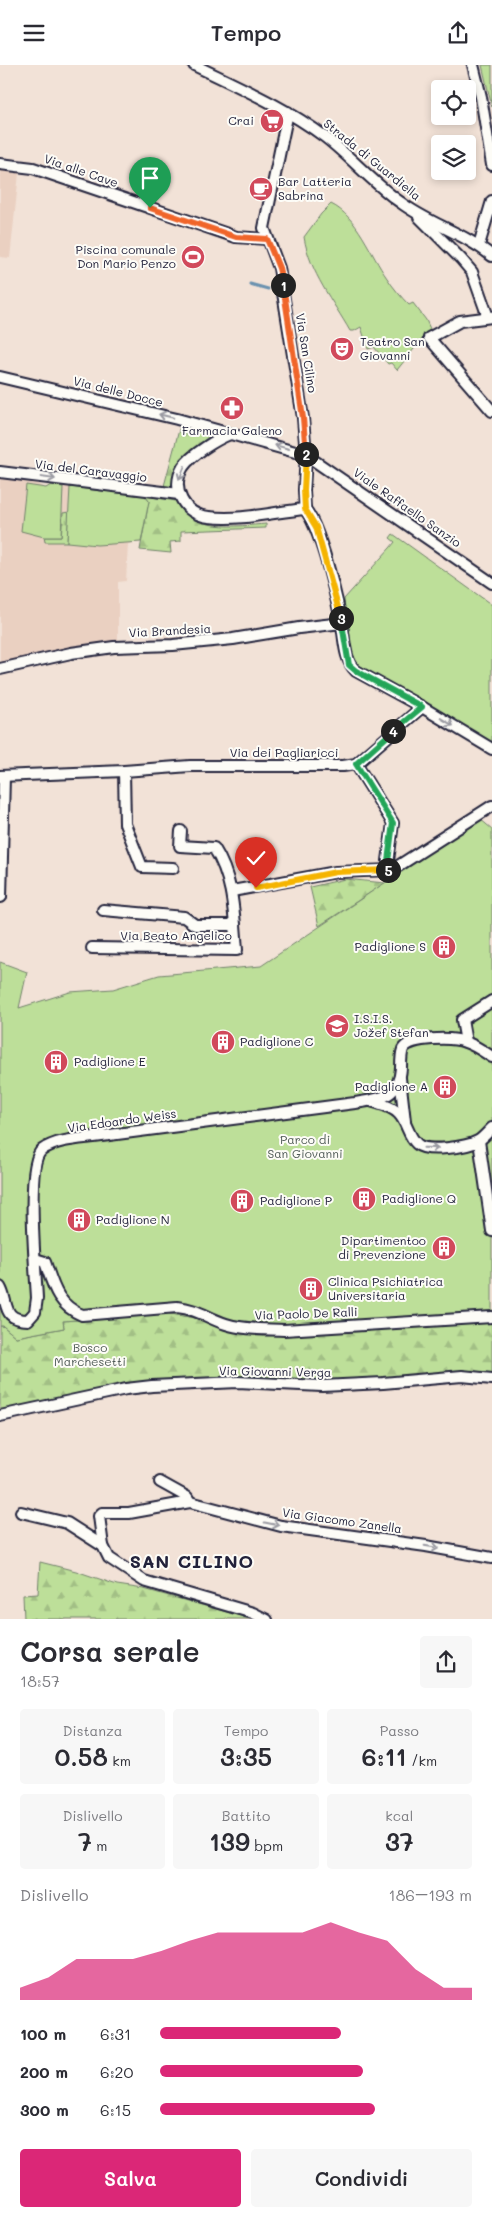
<!DOCTYPE html>
<html lang="it">
<head>
<meta charset="utf-8">
<style>
  :root { --surface:#fff; --page:#f7f7f7; --text:#2b2b33; --muted:#7c7c81; --accent:#db2777 }
  body { margin:0; font-family:Mali,sans-serif; background:var(--page); color:var(--text); height:100vh; display:flex; flex-direction:column; font-size:19px; white-space:nowrap }
  * { box-sizing:border-box; margin:0 }
  p { font-size:16px; color:var(--muted) }
  .icon { flex:none; width:28px; height:28px; fill:none; stroke:currentColor; stroke-width:2; stroke-linecap:round; stroke-linejoin:round }
  .map { position:relative; height:1554px; overflow:hidden }
  .panel { display:flex; flex-direction:column; background:var(--surface); flex:1 }
  .panel>* { flex:none }
  .tools { position:absolute; left:431px; top:15px; display:grid; gap:10px }
  .tools a { display:grid; place-items:center; width:45px; height:45px; border-radius:5px; background:var(--surface); box-shadow:0 2px 8px #0003; font-size:25px }
  .pin { position:absolute; display:grid; place-items:center; width:42px; height:42px; color:#fff; margin:-51px -21px; border-radius:50% 50% 50% 0; rotate:-45deg; box-shadow:0 0 5px #0007 }
  .pin .icon { rotate:45deg }
  .km { position:absolute; width:25px; height:25px; margin:-12px; border-radius:50%; background:#222; color:#fff; font-size:14px; line-height:25px; text-align:center }
  .round { display:grid; place-items:center; flex:none; width:52px; height:52px; border-radius:5px; background:var(--page) }
  .summary { display:flex; align-items:center; justify-content:space-between; height:85px; padding:0 20px }
  h1 { font-size:28px; font-weight:600; line-height:38px }
  .metrics { display:grid; grid-template-columns:repeat(3,1fr); gap:8px; height:85px; padding:5px 20px }
  .metrics div { display:grid; align-content:center; border-radius:5px; background:var(--page); text-align:center }
  .metrics b { font-size:25px; font-weight:600 }
  .metrics small { font-size:14px; font-weight:400 }
  .metrics p { font-size:14px }
  .chart { height:140px; padding:10px 20px }
  .chart p { display:flex; justify-content:space-between }
  .chart svg { width:100%; height:90px; margin-top:5px; fill:var(--accent); opacity:.7 }
  .cta { display:flex; gap:10px; margin-top:auto; padding:10px 20px }
  .cta a { flex:1; height:58px; border-radius:5px; background:var(--accent); color:#fff; font-size:20px; font-weight:600; line-height:58px; text-align:center }
  .cta a+a { background:var(--page); color:var(--text) }
  ul { padding:0 20px; list-style:none; font-size:16px }
  li { display:grid; grid-template-columns:80px 60px 1fr; align-items:center; height:38px }
  li i { height:12px; border-radius:6px; background:var(--accent) }
  header { display:flex; justify-content:space-between; align-items:center; height:65px; padding:0 20px; background:var(--surface); font-size:22px; font-weight:600 }
  .map>svg:first-child { display:block }
  .built { fill:#ead0c1 }
  .grass { fill:url(#grass-tufts); stroke:#70806a }
  .forest { fill:url(#forest-firs); stroke:#70806a }
  .green { fill:#bddf99; stroke:#70806a }
  .lines { fill:none; stroke-linecap:round; stroke-linejoin:round }
  .stream { stroke:#6a91af; stroke-width:3 }
  .minor-casing { stroke:#22223b; stroke-width:14 }
  .minor { stroke:#fdfcf7; stroke-width:10 }
  .oneway { stroke:#9a9aa2 }
  .split-1-casing { stroke:#fff; stroke-width:10 }
  .split-2-casing { stroke:#fff; stroke-width:10 }
  .split-3-casing { stroke:#fff; stroke-width:10 }
  .split-4-casing { stroke:#fff; stroke-width:10 }
  .split-5-casing { stroke:#fff; stroke-width:10 }
  .split-6-casing { stroke:#fff; stroke-width:10 }
  .split-1 { stroke:#f0652b; stroke-width:6 }
  .split-2 { stroke:#f0652b; stroke-width:6 }
  .split-3 { stroke:#f5b400; stroke-width:6 }
  .split-4 { stroke:#22a559; stroke-width:6 }
  .split-5 { stroke:#22a559; stroke-width:6 }
  .split-6 { stroke:#f5b400; stroke-width:6 }
  .labels { text-anchor:middle; stroke-width:4; stroke-linejoin:round; paint-order:stroke }
  .poi-label { font-size:12px; fill:#22223b; stroke:#fdfcf7; text-anchor:start }
  .street-label { font-size:12px; fill:#22223b; stroke:#fdfcf7 }
  .park-label { font-size:12px; fill:#505b57; stroke:#fdfcf7 }
  .district-label { font-size:18px; font-weight:bold; letter-spacing:1px; fill:#22223b; stroke:#fdfcf7 }
</style>
</head>
<body>
<header><svg class="icon" aria-label="menu" viewBox="0 0 24 24"><path d="M4 6h16M4 12h16M4 18h16"/></svg>Tempo<svg class="icon" aria-label="share" viewBox="0 0 24 24"><path d="M12 15V3M7 8l5-5 5 5M5 13v7h14v-7"/></svg></header>
<div class="map">
<svg width="492" height="1555" viewBox="0 0 492 1555">
  <defs>
    <pattern id="grass-tufts" width="24" height="20" patternUnits="userSpaceOnUse" patternTransform="scale(1.25)"><rect width="24" height="20" fill="#bddf99"/><path d="M3 7l-1-3M5 7V3M7 7l1-3M15 17l-1-3M17 17v-4M19 17l1-3" fill="none" stroke="#a2bf85"/></pattern>
    <pattern id="forest-firs" width="22" height="20" patternUnits="userSpaceOnUse" patternTransform="scale(1.25)"><rect width="22" height="20" fill="#bddf99"/><path d="M5 1l3.5 6h-7zM16 11l3.5 6h-7z" fill="#a2bf85"/></pattern>
  </defs>
  <rect width="100%" height="100%" fill="#f2e2d7"/>
  <filter id="ink" filterUnits="userSpaceOnUse"><feTurbulence type="fractalNoise" baseFrequency=".02" numOctaves="2"/><feDisplacementMap in="SourceGraphic" scale="10" xChannelSelector="R" yChannelSelector="G"/><feConvolveMatrix kernelMatrix="1 2 1 2 8 2 1 2 1" color-interpolation-filters="sRGB"/></filter>
  <g filter="url(#ink)">
    <g class="built">
      <path d="M0,105L19,108L10,193L0,192Z"/>
      <path d="M0,413L36,418L44,423L51,420L145,431L141,477L128,479L126,516L118,517V576L0,597Z"/>
    </g>
    <path class="grass" d="M69,447L67,477H45L44,472H61L63,448Z"/>
    <g class="forest">
      <path d="M180,361L211,369L180,397L172,422L164,421Z"/>
      <path d="M145,431L176,436C191,468 238,461 266,459V463L181,466V476L170,477L171,488L140,485L149,436Z"/>
      <path d="M345,814L385,818L319,861L310,822Z"/>
      <path d="M165,1248L196,1253L227,1264L266,1270L492,1257V1310L321,1316L237,1313L0,1347V1261H3L16,1272L64,1263L63,1256Z"/>
      <path d="M40,1497L76,1506L117,1520L144,1524L252,1554H24L23,1530L38,1529Z"/>
    </g>
    <g class="green">
      <path d="M482,0H492V42Z"/>
      <path d="M331,139C358,152 370,189 387,213C393,222 401,232 409,240L413,238L426,255L431,266L426,269L397,305L391,298L388,299L374,282L368,284L361,262L354,266H350C333,236 310,208 304,172L321,149Z"/>
      <path d="M26,420L46,423L51,420L63,422L61,472H44L21,466Z"/>
      <path d="M70,422L145,431L149,436L141,477L97,480L67,477Z"/>
      <path d="M393,469L492,540V680L446,649L378,613L358,599L353,590L348,569L344,534L390,483L395,477L390,473Z"/>
      <path d="M480,754L492,764V1257L266,1270L227,1264L196,1253L165,1248L63,1256L64,1263L16,1272L3,1261H0V897L27,907L19,943L70,927L113,924L159,910L261,901Z"/>
    </g>
    <g class="lines">
      <path class="stream" d="M250,219L268,224"/>
      <g class="minor-casing">
        <g id="minor">
          <path d="M194,0C239,22 285,42 325,72C351,92 373,118 400,137C429,159 464,168 492,191"/>
          <path d="M473,0L481,32L492,100"/>
          <path d="M288,47L264,163L279,203L303,353L306,390L304,425L305,444"/>
          <path d="M0,99L33,103L236,172L267,174"/>
          <path d="M419,152L461,194L472,207L488,252"/>
          <path d="M479,180L492,136"/>
          <path d="M492,252L460,256L429,273L492,346"/>
          <path d="M0,312L177,354L306,390L492,518"/>
          <path d="M230,369C217,374 191,390 183,402C170,424 184,450 209,452C240,456 274,447 305,444"/>
          <path d="M0,407L179,429"/>
          <path d="M305,444C321,465 335,527 341,555C345,572 343,594 356,606L422,642L492,684"/>
          <path d="M0,604L71,588L114,582L173,580L233,574L299,563L342,558"/>
          <path d="M356,699L393,758L388,796L392,805"/>
          <path d="M124,706L125,759L142,802L173,803"/>
          <path d="M0,711L124,706L190,701H343L356,699L422,642"/>
          <path d="M232,826L336,807L392,805L492,741"/>
          <path d="M1,832L4,711"/>
          <path d="M103,845L184,852L195,860H235"/>
          <path d="M92,883L237,885C234,850 234,814 214,783L180,781L181,766"/>
          <path d="M466,977L462,955L492,936"/>
          <path d="M400,1013L405,1056"/>
          <path d="M371,1036C380,1039 392,1041 399,1049C407,1057 408,1071 417,1079C426,1088 467,1082 478,1076C483,1073 488,1067 492,1063"/>
          <path d="M479,1076L492,1166"/>
          <path d="M35,1194L45,1197C53,1220 57,1240 82,1250L177,1242C198,1244 207,1253 226,1259C244,1265 265,1264 284,1265L492,1252"/>
          <path d="M0,1222C9,1237 1,1255 28,1255L35,1247L37,1233C36,1210 25,1097 42,1085C56,1075 77,1074 94,1072L355,1038C380,1034 399,1033 401,1003C401,998 401,989 403,984C410,972 453,972 465,977C475,980 484,987 492,992"/>
          <path d="M0,1351L126,1324L152,1321L238,1317L322,1321L383,1318L462,1311L492,1314"/>
          <path d="M160,1417L187,1432L190,1437"/>
          <path d="M21,1447L67,1458L103,1481L109,1493L144,1516L253,1548L267,1555"/>
          <path d="M103,1481L99,1451L102,1448H129L190,1437L281,1461L426,1481L492,1493"/>
        </g>
      </g>
      <use href="#minor" class="minor"/>
    </g>
    <defs><path id="oneway-shaft" d="M-6 0H5M1.5-3L5.5 0L1.5 3" fill="none" stroke-width="1.6" stroke-linecap="round" stroke-linejoin="round" transform="scale(1.25)"/></defs>
    <g class="oneway">
      <use href="#oneway-shaft" transform="translate(166 351) rotate(-167)"/>
      <use href="#oneway-shaft" transform="translate(282 382) rotate(-165)"/>
      <use href="#oneway-shaft" transform="translate(182 408) rotate(112)"/>
      <use href="#oneway-shaft" transform="translate(48 413) rotate(8)"/>
      <use href="#oneway-shaft" transform="translate(447 657) rotate(31)"/>
      <use href="#oneway-shaft" transform="translate(431 1083) rotate(1)"/>
      <use href="#oneway-shaft" transform="translate(272 1459) rotate(11)"/>
      <use href="#oneway-shaft" transform="translate(432 1482) rotate(10)"/>
    </g>
  </g>
  <g class="lines" filter="url(#ink)">
    <g class="split-1-casing">
      <path id="split-1" d="M150,143L236,172L267,174L279,203L283,220"/>
    </g>
    <g class="split-2-casing">
      <path id="split-2" d="M283,220L303,353L306,389"/>
    </g>
    <g class="split-3-casing">
      <path id="split-3" d="M306,389L304,425L305,444L316,462L341,553"/>
    </g>
    <g class="split-4-casing">
      <path id="split-4" d="M341,553L349,600L356,606L422,642L393,666"/>
    </g>
    <g class="split-5-casing">
      <path id="split-5" d="M388,805H392L388,796L393,758L356,699L393,666"/>
    </g>
    <g class="split-6-casing">
      <path id="split-6" d="M256,823L336,807L388,805"/>
    </g>
    <use href="#split-1" class="split-1"/>
    <use href="#split-2" class="split-2"/>
    <use href="#split-3" class="split-3"/>
    <use href="#split-4" class="split-4"/>
    <use href="#split-5" class="split-5"/>
    <use href="#split-6" class="split-6"/>
  </g>
  <defs>
    <g id="supermarket-disc" transform="scale(1.25)"><circle r="9.5" fill="#d1495b" stroke="#fdfcf7"/><path d="M-6-5.5h2.5l.6 2H6L4.5 2H-2.5L-4.4-4H-6ZM-1.5 3.2a1.3 1.3 0 1 0 .1 0ZM3 3.2a1.3 1.3 0 1 0 .1 0Z" fill="#fff"/></g>
    <g id="cafe-disc" transform="scale(1.25)"><circle r="9.5" fill="#d1495b" stroke="#fdfcf7"/><path d="M-5.5-4.5H6V0H3Q3 3.5 0 3.5H-2.5Q-5.5 3.5-5.5 0ZM3-3.2v2h1.7v-2ZM-6 4.5H4V6H-6Z" fill="#fff"/></g>
    <g id="stadium-disc" transform="scale(1.25)"><circle r="9.5" fill="#d1495b" stroke="#fdfcf7"/><path d="M0-5a6.5 5 0 1 0 0 10a6.5 5 0 1 0 0-10ZM-3.5-1.8h7v3.6h-7Z" fill="#fff"/></g>
    <g id="theatre-disc" transform="scale(1.25)"><circle r="9.5" fill="#d1495b" stroke="#fdfcf7"/><path d="M-5-5.5Q0-4 5-5.5V0Q5 5 0 6Q-5 5-5 0ZM-3.3-2.5H-1v1.5H-3.3ZM1-2.5H3.3v1.5H1ZM-2.8 1Q0 5.5 2.8 1Z" fill="#fff"/></g>
    <g id="pharmacy-disc" transform="scale(1.25)"><circle r="9.5" fill="#d1495b" stroke="#fdfcf7"/><path d="M-2-6h4v4h4v4h-4v4h-4v-4h-4v-4h4Z" fill="#fff"/></g>
    <g id="building-disc" transform="scale(1.25)"><circle r="9.5" fill="#d1495b" stroke="#fdfcf7"/><path d="M-4-6H4V6H1V3H-1V6H-4ZM-2.5-4.3h1.7v1.8h-1.7ZM.8-4.3h1.7v1.8H.8ZM-2.5-1h1.7V.8h-1.7ZM.8-1h1.7V.8H.8Z" fill="#fff"/></g>
    <g id="school-disc" transform="scale(1.25)"><circle r="9.5" fill="#d1495b" stroke="#fdfcf7"/><path d="M0-5L7-2L0 1L-7-2ZM-4 1L0 2.5L4 1V4Q0 6-4 4Z" fill="#fff"/></g>
  </defs>
  <g fill-rule="evenodd">
    <use href="#supermarket-disc" x="272" y="56"/>
    <use href="#cafe-disc" x="261" y="124"/>
    <use href="#stadium-disc" x="193" y="192"/>
    <use href="#theatre-disc" x="342" y="284"/>
    <use href="#pharmacy-disc" x="232" y="343"/>
    <use href="#building-disc" x="444" y="882"/>
    <use href="#school-disc" x="337" y="961"/>
    <use href="#building-disc" x="223" y="977"/>
    <use href="#building-disc" x="56" y="997"/>
    <use href="#building-disc" x="445" y="1022"/>
    <use href="#building-disc" x="364" y="1134"/>
    <use href="#building-disc" x="242" y="1136"/>
    <use href="#building-disc" x="79" y="1155"/>
    <use href="#building-disc" x="444" y="1183"/>
    <use href="#building-disc" x="311" y="1224"/>
  </g>
  <g class="labels">
    <g class="poi-label">
      <text x="254" y="60" text-anchor="end">Crai</text>
      <text x="278" y="121">Bar Latteria<tspan x="278" dy="14">Sabrina</tspan></text>
      <text x="176" y="189" text-anchor="end">Piscina comunale<tspan x="176" dy="14">Don Mario Penzo</tspan></text>
      <text x="360" y="281">Teatro San<tspan x="360" dy="14">Giovanni</tspan></text>
      <text x="232" y="370" text-anchor="middle">Farmacia Galeno</text>
      <text x="426" y="886" text-anchor="end">Padiglione S</text>
      <text x="354" y="958">I.S.I.S.<tspan x="354" dy="14">Jožef Stefan</tspan></text>
      <text x="240" y="981">Padiglione C</text>
      <text x="74" y="1001">Padiglione E</text>
      <text x="428" y="1026" text-anchor="end">Padiglione A</text>
      <text x="382" y="1138">Padiglione Q</text>
      <text x="260" y="1140">Padiglione P</text>
      <text x="96" y="1159">Padiglione N</text>
      <text x="426" y="1180" text-anchor="end">Dipartimentoo<tspan x="426" dy="14">di Prevenzione</tspan></text>
      <text x="328" y="1221">Clinica Psichiatrica<tspan x="328" dy="14">Universitaria</tspan></text>
    </g>
    <g class="street-label">
      <text transform="translate(372 95) rotate(39)" y="4">Strada di Guardiella</text>
      <text transform="translate(81 106) rotate(19)" y="4">Via alle Cave</text>
      <text transform="translate(306 288) rotate(81)" y="4">Via San Cilino</text>
      <text transform="translate(118 327) rotate(14)" y="4">Via delle Docce</text>
      <text transform="translate(91 406) rotate(7)" y="4">Via del Caravaggio</text>
      <text transform="translate(407 443) rotate(35)" y="4">Viale Raffaello Sanzio</text>
      <text transform="translate(170 566) rotate(-3)" y="4">Via Brandesia</text>
      <text x="284" y="692">Via dei Pagliaricci</text>
      <text x="176" y="875">Via Beato Angelico</text>
      <text transform="translate(122 1056) rotate(-8)" y="4">Via Edoardo Weiss</text>
      <text transform="translate(306 1249) rotate(-2)" y="4">Via Paolo De Ralli</text>
      <text transform="translate(275 1307) rotate(1)" y="4">Via Giovanni Verga</text>
      <text transform="translate(342 1456) rotate(8)" y="4">Via Giacomo Zanella</text>
    </g>
    <g class="park-label">
      <text x="305" y="1079">Parco di<tspan x="305" dy="14">San Giovanni</tspan></text>
      <text x="90" y="1287">Bosco<tspan x="90" dy="14">Marchesetti</tspan></text>
    </g>
    <g class="district-label">
      <text x="192" y="1503">SAN CILINO</text>
    </g>
  </g>
</svg>
<div class="tools">
<a><svg class="icon" aria-label="locate" viewBox="0 0 24 24"><circle cx="12" cy="12" r="6"/><path d="M12 2v4M12 18v4M2 12h4M18 12h4"/></svg></a>
<a><svg class="icon" aria-label="layers" viewBox="0 0 24 24"><path d="M12 4l9 5-9 5-9-5zM3 14l9 5 9-5"/></svg></a>
</div>
<div class="pin" style="left:150px;top:143px;background:#1e9e55"><svg class="icon" aria-label="arrive" viewBox="0 0 24 24"><path d="M6 21V4h12l-3 4 3 4H6"/></svg></div>
<div class="pin" style="left:256px;top:823px;background:#d93025"><svg class="icon" aria-label="check" viewBox="0 0 24 24"><path d="M5 12l5 5 9-10"/></svg></div>
<b class="km" style="left:283px;top:220px">1</b>
<b class="km" style="left:306px;top:389px">2</b>
<b class="km" style="left:341px;top:553px">3</b>
<b class="km" style="left:393px;top:666px">4</b>
<b class="km" style="left:388px;top:805px">5</b>
</div>
<section class="panel">
<div class="summary"><div><h1>Corsa serale</h1><p>18:57</p></div><a class="round"><svg class="icon" aria-label="share" viewBox="0 0 24 24"><path d="M12 15V3M7 8l5-5 5 5M5 13v7h14v-7"/></svg></a></div>
<div class="metrics">
<div><p>Distanza</p><b>0.58<small> km</small></b></div>
<div><p>Tempo</p><b>3:35</b></div>
<div><p>Passo</p><b>6:11<small> /km</small></b></div>
</div>
<div class="metrics">
<div><p>Dislivello</p><b>7<small> m</small></b></div>
<div><p>Battito</p><b>139<small> bpm</small></b></div>
<div><p>kcal</p><b>37</b></div>
</div>
<div class="chart"><p><span>Dislivello</span>186–193 m</p>
<svg viewBox="0 0 160 44" preserveAspectRatio="none"><path d="M0 44V38L10 33L20 24L30 24L40 24L50 20L60 15L70 11L80 11L90 11L100 11L110 6L120 11L130 15L140 29L150 38L160 38V44z"/></svg>
</div>
<ul>
<li><b>100 m</b>6:31<i style="width:58%"></i></li>
<li><b>200 m</b>6:20<i style="width:65%"></i></li>
<li><b>300 m</b>6:15<i style="width:69%"></i></li>
</ul>
<div class="cta"><a>Salva</a><a>Condividi</a></div>
</section>
</body>
</html>
